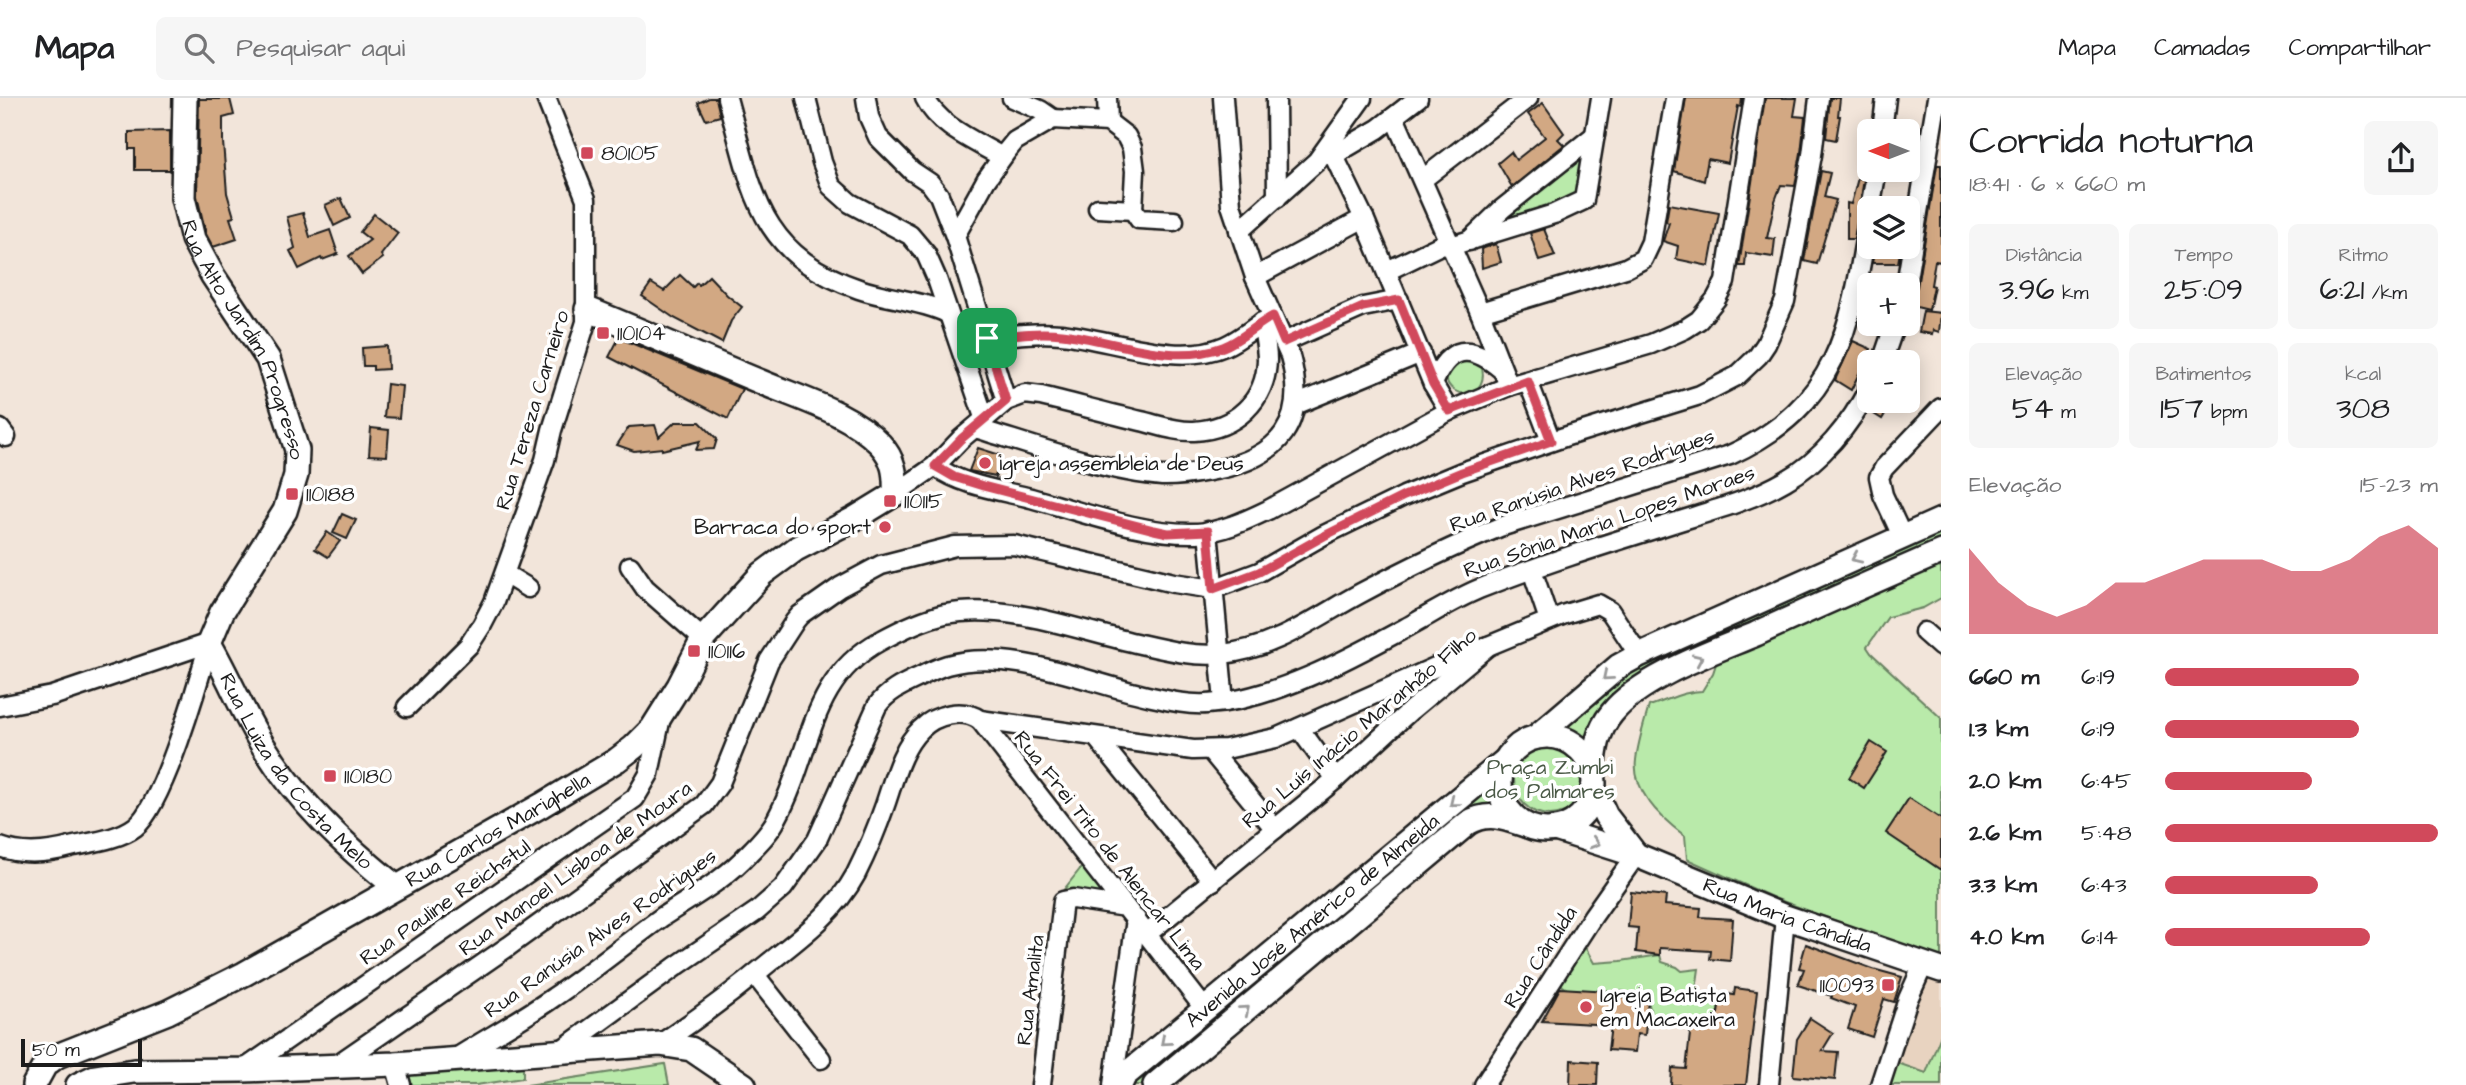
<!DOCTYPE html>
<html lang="pt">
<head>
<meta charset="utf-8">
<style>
  :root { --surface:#fff; --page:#f6f6f6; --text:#202124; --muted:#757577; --line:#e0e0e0; --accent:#d1495b }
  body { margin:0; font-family:"Architects Daughter",sans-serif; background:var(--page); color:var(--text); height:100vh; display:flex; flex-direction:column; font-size:26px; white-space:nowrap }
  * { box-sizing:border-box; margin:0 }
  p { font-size:23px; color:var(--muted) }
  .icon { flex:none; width:38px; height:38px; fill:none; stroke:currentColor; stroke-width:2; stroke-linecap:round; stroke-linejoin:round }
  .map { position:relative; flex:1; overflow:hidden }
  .panel { display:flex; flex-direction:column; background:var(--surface); width:525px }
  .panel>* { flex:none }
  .needle { width:46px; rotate:270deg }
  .fabs { position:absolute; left:1857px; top:21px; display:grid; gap:14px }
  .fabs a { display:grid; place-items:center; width:63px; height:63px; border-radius:10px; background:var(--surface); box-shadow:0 4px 18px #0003; font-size:35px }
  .scale { position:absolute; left:21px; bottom:18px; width:121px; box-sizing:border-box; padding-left:7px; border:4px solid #1c1c1c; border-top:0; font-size:19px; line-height:24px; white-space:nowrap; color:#1c1c1c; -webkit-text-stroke:5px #fff; paint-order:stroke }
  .pin { position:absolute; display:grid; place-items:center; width:60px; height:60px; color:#fff; margin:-30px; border-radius:14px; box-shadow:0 4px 10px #0006 }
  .round { display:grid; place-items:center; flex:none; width:74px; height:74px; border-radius:10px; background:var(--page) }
  .overview { display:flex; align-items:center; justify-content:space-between; height:119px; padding:0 28px }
  h1 { font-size:38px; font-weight:600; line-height:52px }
  .figures { display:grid; grid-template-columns:repeat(3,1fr); gap:10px; height:119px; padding:7px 28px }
  .figures div { display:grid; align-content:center; border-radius:10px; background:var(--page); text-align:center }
  .figures b { font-size:30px; font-weight:600 }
  .figures small { font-size:19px; font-weight:400 }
  .figures p { font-size:19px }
  .chart { height:196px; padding:14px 28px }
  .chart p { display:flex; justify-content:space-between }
  .chart svg { width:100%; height:126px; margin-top:7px; fill:var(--accent); opacity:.7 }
  ul { padding:0 28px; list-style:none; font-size:23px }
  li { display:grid; grid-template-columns:112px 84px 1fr; align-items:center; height:52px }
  li i { height:18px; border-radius:9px; background:var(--accent) }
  header { display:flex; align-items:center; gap:42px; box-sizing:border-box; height:98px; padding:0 35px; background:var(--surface); border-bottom:2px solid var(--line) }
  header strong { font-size:33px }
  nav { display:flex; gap:38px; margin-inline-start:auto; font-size:24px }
  .search { width:490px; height:63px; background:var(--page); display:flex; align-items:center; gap:18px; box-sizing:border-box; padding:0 24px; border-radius:10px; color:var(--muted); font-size:26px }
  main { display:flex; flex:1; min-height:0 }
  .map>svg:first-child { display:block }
  .built { fill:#e8d3c0 }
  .green { fill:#b9eaaa; stroke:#6a8363; stroke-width:2 }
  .building { fill:#d2a883; stroke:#1c1c1c; stroke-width:2 }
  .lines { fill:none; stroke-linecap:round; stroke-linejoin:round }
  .minor-casing { stroke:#1c1c1c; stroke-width:23 }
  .tertiary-casing { stroke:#1c1c1c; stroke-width:28 }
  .minor { stroke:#fff; stroke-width:18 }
  .tertiary { stroke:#fff; stroke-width:23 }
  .oneway { stroke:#999 }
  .route-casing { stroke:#fff; stroke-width:14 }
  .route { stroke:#d1495b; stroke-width:9 }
  .poi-dot { fill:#d1495b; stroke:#fff; stroke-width:2.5 }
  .labels { text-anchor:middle; stroke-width:7; stroke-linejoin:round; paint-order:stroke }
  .poi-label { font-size:21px; fill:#1c1c1c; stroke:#fff; text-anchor:start }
  .street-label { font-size:21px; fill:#1c1c1c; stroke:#fff }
  .park-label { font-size:21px; fill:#4b5a47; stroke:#fff }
</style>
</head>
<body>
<header>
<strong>Mapa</strong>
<div class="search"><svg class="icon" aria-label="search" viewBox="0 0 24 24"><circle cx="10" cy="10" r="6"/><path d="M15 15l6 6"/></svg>Pesquisar aqui</div>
<nav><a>Mapa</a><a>Camadas</a><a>Compartilhar</a></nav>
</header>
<main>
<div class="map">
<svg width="1941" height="987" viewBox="0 0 1941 987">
  <rect width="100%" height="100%" fill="#f2e5da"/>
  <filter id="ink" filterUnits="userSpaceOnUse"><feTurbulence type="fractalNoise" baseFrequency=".0143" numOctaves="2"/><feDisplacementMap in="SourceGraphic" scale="14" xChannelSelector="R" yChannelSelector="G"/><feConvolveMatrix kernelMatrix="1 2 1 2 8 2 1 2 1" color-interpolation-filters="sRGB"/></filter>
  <g filter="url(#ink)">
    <path class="built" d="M1932,878L1941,881V937L1926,975L1892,963L1924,880Z"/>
    <g class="green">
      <path d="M1594,37L1585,103L1451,152Z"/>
      <path d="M1459,258L1481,267C1492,297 1451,308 1445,277Z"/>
      <path d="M1941,425V446L1675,564L1587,653C1577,641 1562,636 1547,634L1627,569Z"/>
      <path d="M1941,467V500L1923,510L1888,519L1867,549L1871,555L1941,620V862L1774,800L1687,761L1685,738C1662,721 1632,694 1636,662C1638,644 1644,626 1649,608C1667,603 1683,593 1702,593L1713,575L1717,563L1810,514H1835Z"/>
      <circle cx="1550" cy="681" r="36"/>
      <path d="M1496,675L1497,692L1505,716L1494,712L1146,987H1122Z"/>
      <path d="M1084,766L1112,801L1062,794Z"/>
      <path d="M1585,849L1594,865L1621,863L1660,857L1662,864L1677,869L1682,873L1699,871L1694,905L1719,904L1718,917L1710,929L1652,923L1648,901L1626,900L1624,894L1567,891L1559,885Z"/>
      <path d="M1941,937V987H1886L1892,963L1926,975Z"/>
      <path d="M665,966L669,987H527Z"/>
      <path d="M523,968V980L476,987H409L406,974Z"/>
    </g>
    <g class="building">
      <path d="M709,0H716L720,18L706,22L698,5Z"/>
      <path d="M1686,0H1742L1741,9L1738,8L1728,65L1708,61L1704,83L1674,73Z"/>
      <path d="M1765,0H1797L1794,18L1805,19L1801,55L1795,88L1781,87L1775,103L1767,140L1775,141L1773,159L1746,155L1745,168H1739Z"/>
      <path d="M1830,0H1840L1838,18H1840L1836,42L1826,40Z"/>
      <path d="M199,1H230L234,17L223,20V44L227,95L234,119L230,120L237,141L213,149L206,136L197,98Z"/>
      <path d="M1543,5L1564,35L1558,41L1564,47L1512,89L1498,65L1511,54L1516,62L1545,39L1528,16Z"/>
      <path d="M170,33V72H135V51H129V34Z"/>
      <path d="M1937,67H1941V164L1935,163L1931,187L1934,188L1929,212L1908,207L1910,198L1917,189Z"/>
      <path d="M1821,73L1830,75L1824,99L1836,102L1817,166L1804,163Z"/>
      <path d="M1858,80L1864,81L1859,113L1854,141H1847V105L1851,106Z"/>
      <path d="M341,100L350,120L334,128L325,107Z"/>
      <path d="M1669,106L1719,115L1709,168L1676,161L1678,148L1663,143L1669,125L1666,124Z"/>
      <path d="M303,115L310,139L330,132L338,156L322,162L321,160L299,171L290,153L295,150L287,119Z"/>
      <path d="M374,116L398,135L381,157L383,160L362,176L349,158L370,142L360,134Z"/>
      <path d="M1544,131L1555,158L1539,163L1530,135Z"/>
      <path d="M1496,146L1501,164L1482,170L1481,151Z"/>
      <path d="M1875,149H1901L1898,165H1872Z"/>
      <path d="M680,177L693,189L697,185L699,187L709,178L727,197L742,209L731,223L722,245L674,220L642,198L651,185L664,193Z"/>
      <path d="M1923,213L1941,215L1939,234L1933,232L1932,236L1919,234Z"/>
      <path d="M619,240L742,291L728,321L609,259Z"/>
      <path d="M1853,243L1871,251L1851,292L1835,282Z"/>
      <path d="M387,248L388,271L373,272V268H363L362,250Z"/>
      <path d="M387,286L402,288L399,320L384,319Z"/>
      <path d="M1875,303H1893L1882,321L1869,313Z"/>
      <path d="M675,324H700L717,341L714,351L696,352L700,343L662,352V350L634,353L617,347L629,329L655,327L659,339Z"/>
      <path d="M371,330L389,332L387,358L369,357Z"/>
      <path d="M978,350L1000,357L996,378L969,373Z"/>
      <path d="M342,416L356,422L347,441L333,435Z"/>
      <path d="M327,434L340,443L328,459L315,451Z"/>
      <path d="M1871,644L1887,654L1864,690L1849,680Z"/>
      <path d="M1909,700L1941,721V772L1886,735Z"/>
      <path d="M1631,794L1666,798L1665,807L1701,810L1700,819L1733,821L1730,863L1710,861L1711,853L1660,850V857L1636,854L1638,830L1628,829Z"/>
      <path d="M1806,846L1873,871L1902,879L1894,904L1884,901L1872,939L1848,931L1855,909L1831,900L1832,898L1798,887L1804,871L1799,870Z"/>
      <path d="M1560,890L1625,894L1624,900L1648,901L1645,937L1637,936L1635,954L1608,952L1611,927L1542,923Z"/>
      <path d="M1735,890L1757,893L1746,987H1671L1672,970L1686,971L1691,927L1716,929L1721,895L1734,897Z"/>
      <path d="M1810,920L1833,935L1822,953L1838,954L1835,982L1793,978L1797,941Z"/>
      <path d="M1571,962L1598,964L1597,987H1570Z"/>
    </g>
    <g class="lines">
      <g class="minor-casing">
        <g id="minor">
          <path d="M727,0C753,93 757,156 859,191C888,201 919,202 947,215"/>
          <path d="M806,0L822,64L831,88L850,105L910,137L926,156L937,181L985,322"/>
          <path d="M866,0L869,19L878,39L912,73L930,85L939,97L955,138L1006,303"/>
          <path d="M925,0C939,29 975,43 1002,59"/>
          <path d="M1012,0L1040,12L1053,21"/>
          <path d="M1107,0L1108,24"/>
          <path d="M1276,0L1277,100"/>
          <path d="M1394,19L1480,214L1509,288"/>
          <path d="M1882,33L1886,0"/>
          <path d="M1329,48L1364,120L1433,286L1449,313"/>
          <path d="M1332,58L1378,31L1418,0"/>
          <path d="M1423,81L1528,0"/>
          <path d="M1098,110L1133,112"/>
          <path d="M1870,110L1877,72"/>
          <path d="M1133,112L1139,121L1174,123"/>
          <path d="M1239,133L1317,63L1362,0"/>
          <path d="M955,138L986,82L1006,54L1015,43L1053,21L1108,24L1126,38L1132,50L1135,73L1133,112"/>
          <path d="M1469,143L1502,111L1595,37"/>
          <path d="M1451,148L1554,116L1584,102L1601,0"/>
          <path d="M1387,173L1449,143"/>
          <path d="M1255,179L1364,120"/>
          <path d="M1906,187L1937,0"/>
          <path d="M1480,214L1626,170L1643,161L1651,144L1675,0"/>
          <path d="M987,240C1012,237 1036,234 1061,236C1111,241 1177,269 1225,248C1241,241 1255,228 1270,220"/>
          <path d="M1284,244L1363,209L1399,202"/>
          <path d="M1882,264L1895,226"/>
          <path d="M1528,283L1551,343"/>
          <path d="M1433,286C1449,247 1470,245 1501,271"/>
          <path d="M1295,307L1421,255"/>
          <path d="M975,330C1032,347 1103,373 1162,378C1179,379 1198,375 1215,372C1281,359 1308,324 1290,258L1255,179L1231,107L1223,0"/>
          <path d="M0,331L6,339"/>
          <path d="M935,368C962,388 999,392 1031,400C1082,414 1144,437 1197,435C1222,434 1245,423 1268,412L1449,313L1509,288L1651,246L1685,231L1699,222L1716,201L1725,184L1754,0"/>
          <path d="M895,396L935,368L961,341L1006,303L1025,296L1041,298C1074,306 1107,315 1141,323C1158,327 1177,334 1194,333C1235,331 1266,303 1267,262C1267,249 1264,236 1262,224"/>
          <path d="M1208,433L1224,604"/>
          <path d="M1903,440L1883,397L1879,379L1884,370L1941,310"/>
          <path d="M630,468L645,490L703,541"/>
          <path d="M1532,472L1549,522"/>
          <path d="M505,476L528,490"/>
          <path d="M1924,534L1941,549"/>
          <path d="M0,608L52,598L209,545"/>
          <path d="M407,609L469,547L482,527L494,504L545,362L552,332L586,224V101L546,0"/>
          <path d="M980,622L1204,910"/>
          <path d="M1299,630L1336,681"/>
          <path d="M1096,639L1213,783"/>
          <path d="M1211,653L1275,731"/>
          <path d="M0,749C24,758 49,755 74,748C93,744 119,741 135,729C163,708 199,582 209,545"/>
          <path d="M1147,836L1336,681L1411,612L1488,548L1565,516L1598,506L1610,513L1639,557"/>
          <path d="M755,877L821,961"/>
          <path d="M660,946C699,920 735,893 771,863C803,838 836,813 856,776C867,754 877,730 885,707C894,681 901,650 921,631C936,616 963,610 980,622L1193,652L1226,651L1276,640L1469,554L1488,548"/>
          <path d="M560,953L675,869L757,813L783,790L817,742L877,608C887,594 902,587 917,580C927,575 937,570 947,567C1011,549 1090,586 1152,599C1170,603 1188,607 1207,606C1275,602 1352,559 1411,527C1433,515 1455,501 1479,491C1539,467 1600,448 1661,429C1703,415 1747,405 1785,383C1821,363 1851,326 1869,290"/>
          <path d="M456,960C489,939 523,921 554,899C591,874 626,845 662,819C692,799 725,782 749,755C759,745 771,733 777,720C812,656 808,582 880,543C900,532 923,521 945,516C1010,504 1078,533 1140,546C1166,552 1195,559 1222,556C1275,551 1316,519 1361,495C1406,471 1453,448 1500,429L1730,357C1841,306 1851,226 1869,118"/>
          <path d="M395,966L401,987"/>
          <path d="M335,968L509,848L704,707L720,685L769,563L795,523L800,517L840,489L881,467L955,448L1014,447L1174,485L1213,491L1259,474L1324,437L1404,398L1462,374L1564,339L1700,297L1737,278L1758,258L1766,246L1785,203L1812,57L1819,0"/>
          <path d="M243,972L635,700L649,676L661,619"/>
          <path d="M1041,987L1063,803L1073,801L1125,809"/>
          <path d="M1113,987L1136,821"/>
          <path d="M1484,987L1593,818L1636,757"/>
          <path d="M1769,987L1785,819"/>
          <path d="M1880,987L1908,901L1924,865"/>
        </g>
      </g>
      <g class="tertiary-casing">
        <g id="tertiary">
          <path id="s1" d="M185,0L183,100L193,141L213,178L268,261L297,352L296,377L285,413L222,514L209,545C229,579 243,616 264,649C299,705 345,748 396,789"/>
          <circle cx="1547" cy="685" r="47"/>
          <path d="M1536,639L1619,568L1639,557L1941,422"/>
          <path d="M1593,674C1595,652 1597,633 1612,615C1641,579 1713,554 1756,536C1817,508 1879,481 1941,454"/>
          <path d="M1593,690L1606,718L1636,757"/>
          <path id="s2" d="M1555,731L1636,757L1785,819L1941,872"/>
          <path id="s3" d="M34,987L45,967L57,958L168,914L244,876L542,707L617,662L634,649L652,631L679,588L703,541L762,476L796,451L854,421L895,396C896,376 894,361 880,346C849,314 801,301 761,284C703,260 646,235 587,211"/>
          <path d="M78,987L95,979L134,973L243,972L395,966L660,946L691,951L744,987"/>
          <path id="s4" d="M1120,987L1124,978L1507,661"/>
          <path d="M1155,987L1468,725C1488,713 1505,720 1525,727"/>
        </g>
      </g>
      <use href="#minor" class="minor"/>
      <use href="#tertiary" class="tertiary"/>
    </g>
    <defs><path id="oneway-chevron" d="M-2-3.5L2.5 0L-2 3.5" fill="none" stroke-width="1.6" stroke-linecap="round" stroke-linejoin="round" transform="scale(1.75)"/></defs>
    <g class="oneway">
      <use href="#oneway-chevron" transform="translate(1856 460) rotate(156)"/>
      <use href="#oneway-chevron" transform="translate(1698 561) rotate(-24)"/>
      <use href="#oneway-chevron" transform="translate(1607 578) rotate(140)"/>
      <use href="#oneway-chevron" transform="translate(1454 704) rotate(141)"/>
      <use href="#oneway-chevron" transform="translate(1595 745) rotate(16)"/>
      <use href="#oneway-chevron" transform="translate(1245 912) rotate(-40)"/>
      <use href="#oneway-chevron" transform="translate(1165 943) rotate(139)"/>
    </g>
  </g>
  <g class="lines" filter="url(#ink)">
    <g class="route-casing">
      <path id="route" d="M1399,202L1433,286L1449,313L1528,283L1551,343L1462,374L1404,398L1324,438L1259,474L1213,491L1208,433L1168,435L1154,432L983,388L954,379L935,368L961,341L1006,303L987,240C1012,237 1037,233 1062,236C1114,242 1171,268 1223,249C1241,242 1256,227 1273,218L1284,244L1363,209Z"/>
    </g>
    <use href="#route" class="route"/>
  </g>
  <g class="poi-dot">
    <rect x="580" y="48" width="14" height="14" rx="3.5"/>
    <rect x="596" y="228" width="14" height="14" rx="3.5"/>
    <circle cx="985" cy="365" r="7"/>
    <rect x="285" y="389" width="14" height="14" rx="3.5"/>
    <rect x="883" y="396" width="14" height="14" rx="3.5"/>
    <circle cx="885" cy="429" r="7"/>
    <rect x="687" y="546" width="14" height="14" rx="3.5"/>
    <rect x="323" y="671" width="14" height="14" rx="3.5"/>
    <rect x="1881" y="880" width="14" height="14" rx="3.5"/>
    <circle cx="1586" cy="909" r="7"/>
  </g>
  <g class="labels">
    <g class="poi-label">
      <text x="601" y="62">80105</text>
      <text x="617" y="242">110104</text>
      <text x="999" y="372">igreja assembleia de Deus</text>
      <text x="306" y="403">110188</text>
      <text x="904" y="410">110115</text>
      <text x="871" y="436" text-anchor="end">Barraca do sport</text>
      <text x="708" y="560">110116</text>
      <text x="344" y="685">110180</text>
      <text x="1874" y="894" text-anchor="end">110093</text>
      <text x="1600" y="904">Igreja Batista<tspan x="1600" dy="24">em Macaxeira</tspan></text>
    </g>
    <g class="street-label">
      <text dy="7" stroke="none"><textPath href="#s1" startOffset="256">Rua Alto Jardim Progresso</textPath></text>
      <text transform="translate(532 312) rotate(-73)" y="7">Rua Tereza Carneiro</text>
      <text transform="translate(1582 382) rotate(-19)" y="7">Rua Ranúsia Alves Rodrigues</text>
      <text transform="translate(1609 423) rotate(-19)" y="7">Rua Sônia Maria Lopes Moraes</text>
      <text transform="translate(1359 630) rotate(-40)" y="7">Rua Luís Inácio Maranhão Filho</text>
      <text dy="7" stroke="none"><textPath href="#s1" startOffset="751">Rua Luiza da Costa Melo</textPath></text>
      <text dy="7" stroke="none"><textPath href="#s3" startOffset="534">Rua Carlos Marighella</textPath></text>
      <text transform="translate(1110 752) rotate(52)" y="7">Rua Frei Tito de Alencar Lima</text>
      <text transform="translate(575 770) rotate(-36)" y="7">Rua Manoel Lisboa de Moura</text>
      <text transform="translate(445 804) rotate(-35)" y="7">Rua Pauline Reichstul</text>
      <text dy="7" stroke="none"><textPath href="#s2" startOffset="248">Rua Maria Cândida</textPath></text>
      <text dy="7" stroke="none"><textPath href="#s4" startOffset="254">Avenida José Américo de Almeida</textPath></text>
      <text transform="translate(600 835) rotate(-35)" y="7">Rua Ranúsia Alves Rodrigues</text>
      <text transform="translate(1540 859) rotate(-57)" y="7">Rua Cândida</text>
      <text transform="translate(1030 892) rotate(-83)" y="7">Rua Amalita</text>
    </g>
    <g class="park-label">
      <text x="1550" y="676">Praça Zumbi<tspan x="1550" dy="24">dos Palmares</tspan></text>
    </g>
  </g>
</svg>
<div class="fabs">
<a><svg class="needle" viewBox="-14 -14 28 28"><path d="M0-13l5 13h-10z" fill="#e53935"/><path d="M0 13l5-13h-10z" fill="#757577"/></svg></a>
<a><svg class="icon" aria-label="layers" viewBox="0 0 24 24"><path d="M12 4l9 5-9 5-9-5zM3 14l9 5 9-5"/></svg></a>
<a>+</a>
<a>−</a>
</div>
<div class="scale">50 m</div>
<div class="pin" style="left:987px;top:240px;background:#1e9e55"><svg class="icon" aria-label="arrive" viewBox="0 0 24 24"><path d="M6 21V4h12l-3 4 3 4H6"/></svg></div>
</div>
<section class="panel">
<div class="overview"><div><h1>Corrida noturna</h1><p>18:41 · 6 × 660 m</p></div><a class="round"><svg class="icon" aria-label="share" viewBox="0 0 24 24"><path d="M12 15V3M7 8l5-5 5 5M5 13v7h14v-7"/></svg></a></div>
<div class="figures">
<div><p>Distância</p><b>3.96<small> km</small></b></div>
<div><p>Tempo</p><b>25:09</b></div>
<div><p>Ritmo</p><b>6:21<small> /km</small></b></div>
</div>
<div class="figures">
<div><p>Elevação</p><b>54<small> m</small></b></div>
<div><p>Batimentos</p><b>157<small> bpm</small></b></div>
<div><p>kcal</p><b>308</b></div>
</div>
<div class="chart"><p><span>Elevação</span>15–23 m</p>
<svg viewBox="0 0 160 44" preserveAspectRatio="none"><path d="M0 44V14L10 26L20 34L30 38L40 34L50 26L60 26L70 22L80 18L90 18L100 18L110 22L120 22L130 18L140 10L150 6L160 14V44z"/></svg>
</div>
<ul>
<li><b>660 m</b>6:19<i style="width:71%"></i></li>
<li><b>1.3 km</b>6:19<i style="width:71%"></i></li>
<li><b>2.0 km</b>6:45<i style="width:54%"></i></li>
<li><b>2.6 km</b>5:48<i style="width:100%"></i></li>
<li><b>3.3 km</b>6:43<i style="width:56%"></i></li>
<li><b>4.0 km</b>6:14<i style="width:75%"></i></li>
</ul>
</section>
</main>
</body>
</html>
